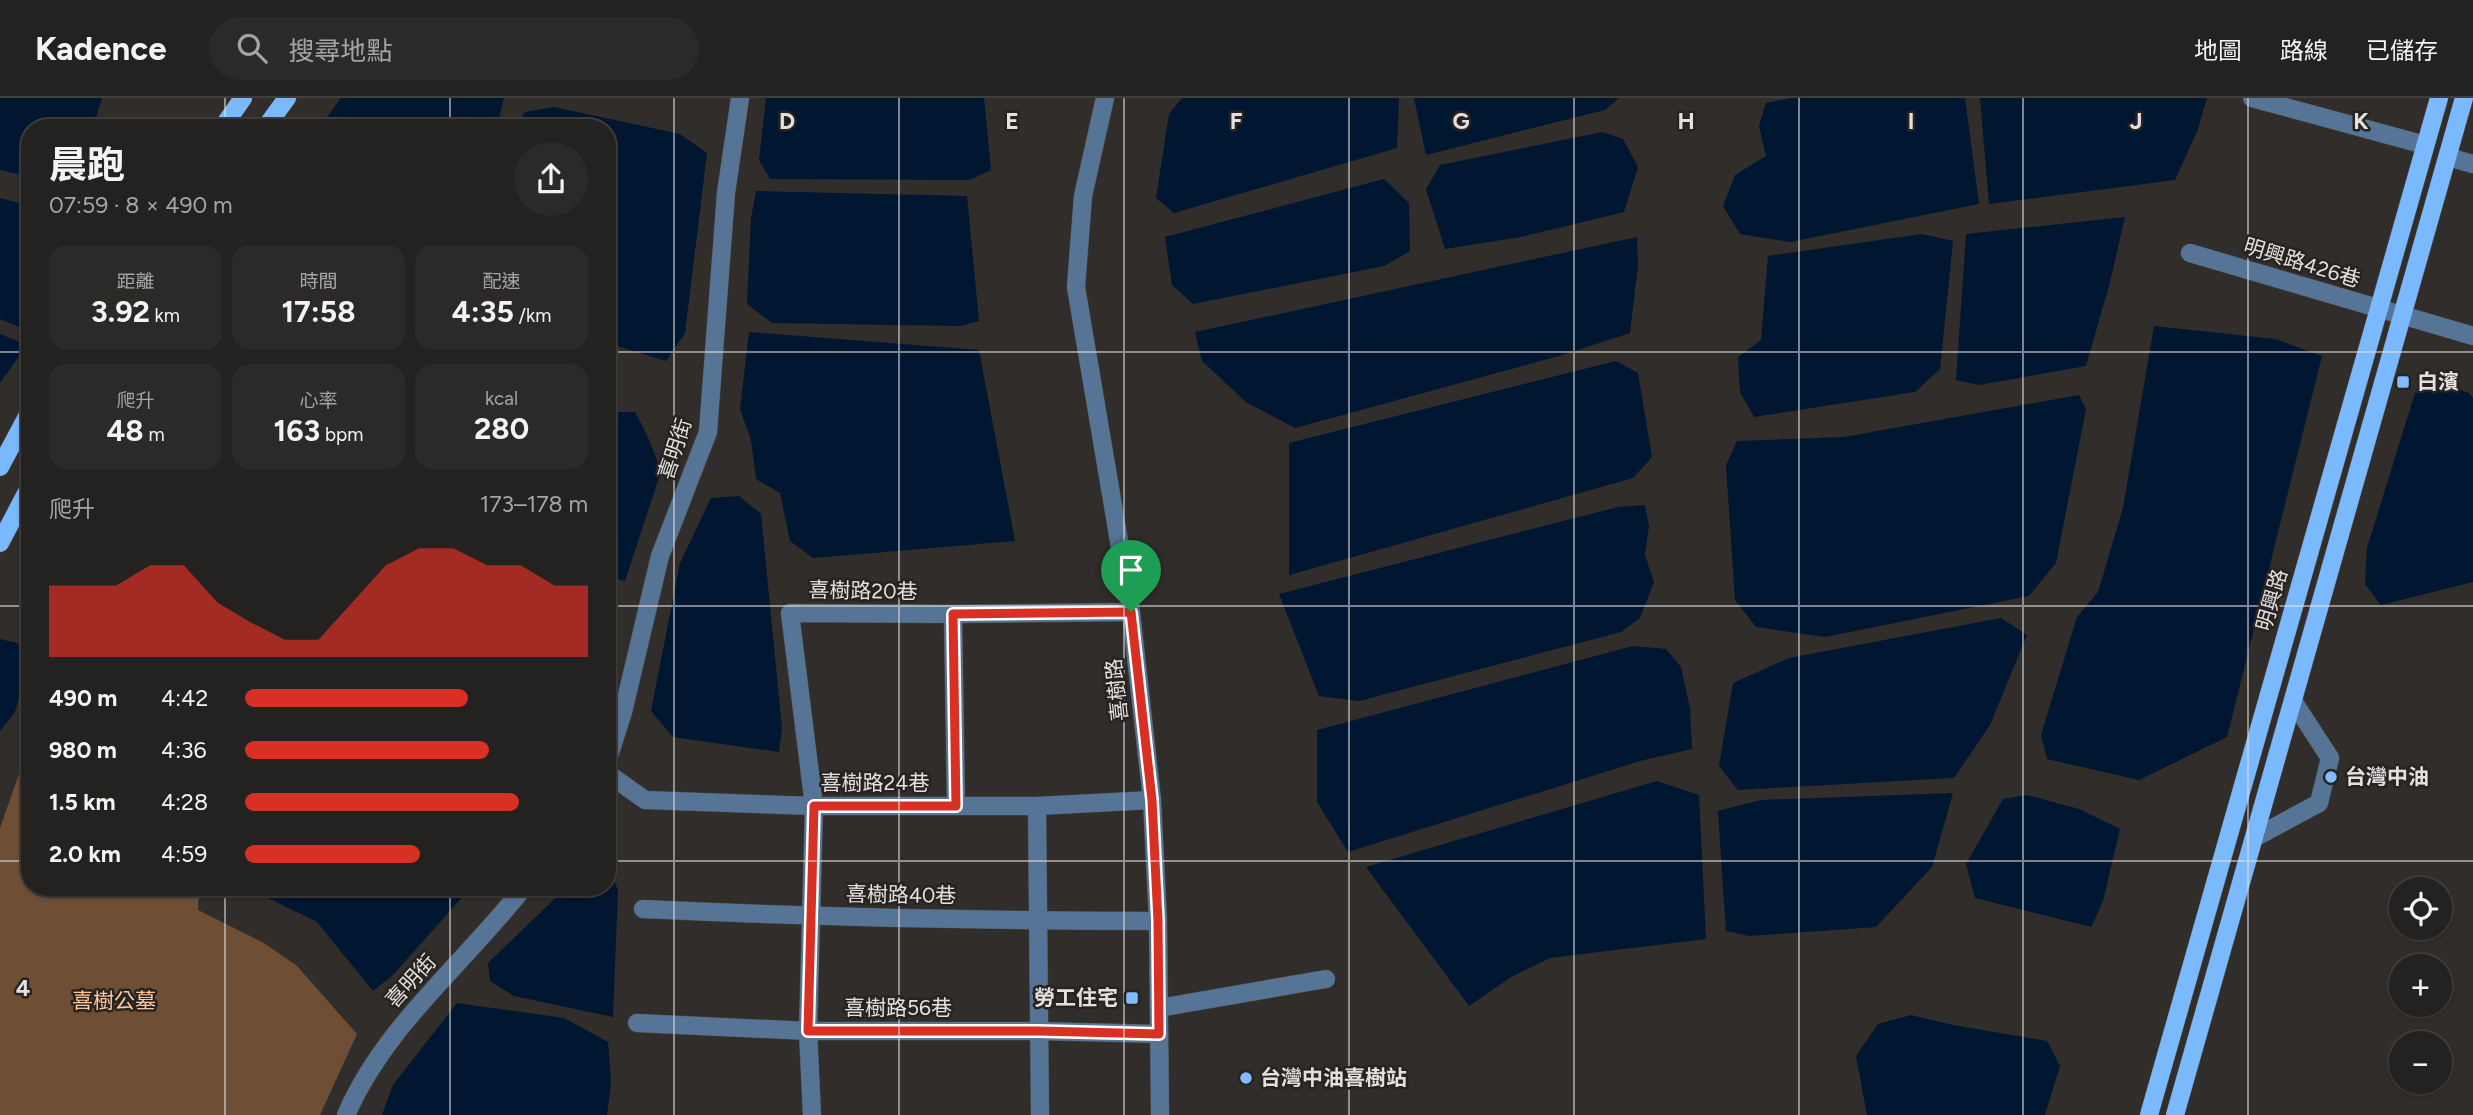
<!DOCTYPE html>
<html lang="zh-TW">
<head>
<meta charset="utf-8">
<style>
  :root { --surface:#242220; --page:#2c2a29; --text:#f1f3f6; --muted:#a3a4a5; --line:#413f3e; --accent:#d93025 }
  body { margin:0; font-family:Figtree,"Noto Sans TC",sans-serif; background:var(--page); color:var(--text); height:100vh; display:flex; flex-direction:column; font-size:26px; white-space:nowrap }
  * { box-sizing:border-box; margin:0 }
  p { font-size:23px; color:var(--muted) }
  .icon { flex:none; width:38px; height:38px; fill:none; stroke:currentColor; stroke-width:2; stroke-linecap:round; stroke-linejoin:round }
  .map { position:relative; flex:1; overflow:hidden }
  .panel { position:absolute; left:21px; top:21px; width:595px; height:777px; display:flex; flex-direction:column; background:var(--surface); border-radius:28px; box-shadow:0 2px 5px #0004,0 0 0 2px var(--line) }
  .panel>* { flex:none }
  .fabs { position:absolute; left:2389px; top:779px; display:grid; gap:14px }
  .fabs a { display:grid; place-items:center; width:63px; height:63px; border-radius:50%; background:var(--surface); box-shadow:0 2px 5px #0004,0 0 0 2px var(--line); font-size:35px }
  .pin { position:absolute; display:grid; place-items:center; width:60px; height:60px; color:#fff; margin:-72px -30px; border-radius:50% 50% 50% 0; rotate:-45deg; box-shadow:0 0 7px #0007 }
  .pin .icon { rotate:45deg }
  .round { display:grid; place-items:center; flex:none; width:74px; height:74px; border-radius:37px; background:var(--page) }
  .summary { display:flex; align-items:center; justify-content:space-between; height:119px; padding:0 28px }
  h1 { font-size:38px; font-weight:700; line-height:52px }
  .metrics { display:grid; grid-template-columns:repeat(3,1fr); gap:10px; height:119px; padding:7px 28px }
  .metrics div { display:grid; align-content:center; border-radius:18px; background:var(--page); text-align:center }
  .metrics b { font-size:30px; font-weight:700 }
  .metrics small { font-size:19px; font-weight:400 }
  .metrics p { font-size:19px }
  .chart { height:196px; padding:14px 28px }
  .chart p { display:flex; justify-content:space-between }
  .chart svg { width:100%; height:126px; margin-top:7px; fill:var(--accent); opacity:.7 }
  ul { padding:0 28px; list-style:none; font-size:23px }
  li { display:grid; grid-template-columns:112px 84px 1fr; align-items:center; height:52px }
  li i { height:18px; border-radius:9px; background:var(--accent) }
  header { display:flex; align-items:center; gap:42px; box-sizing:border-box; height:98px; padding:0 35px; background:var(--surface); border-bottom:2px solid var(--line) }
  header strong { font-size:33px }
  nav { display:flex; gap:38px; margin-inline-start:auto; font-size:24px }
  .search { width:490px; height:63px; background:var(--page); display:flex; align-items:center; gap:18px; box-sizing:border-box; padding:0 24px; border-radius:38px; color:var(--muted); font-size:26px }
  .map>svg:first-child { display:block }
  .green { fill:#6e4f36 }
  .water { fill:#001631 }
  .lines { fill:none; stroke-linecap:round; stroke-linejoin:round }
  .minor-casing { stroke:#4d4a47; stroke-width:19 }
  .major-casing { stroke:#4d4a47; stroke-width:19 }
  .minor { stroke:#567495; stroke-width:18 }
  .major { stroke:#7ab9fd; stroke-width:18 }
  .route-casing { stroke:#fff; stroke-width:14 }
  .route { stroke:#d93025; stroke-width:9 }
  .grid { fill:none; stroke:#e3e0df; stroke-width:2; stroke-opacity:0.55 }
  .poi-dot { fill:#83bcfb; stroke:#262321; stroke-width:2.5 }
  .labels { text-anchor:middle; stroke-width:5; stroke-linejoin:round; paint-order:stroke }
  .street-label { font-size:21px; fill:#e3e0df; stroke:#262321 }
  .poi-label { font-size:21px; font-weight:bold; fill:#e3e0df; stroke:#262321; text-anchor:start }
  .park-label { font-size:21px; fill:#ffc699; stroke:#262321 }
  .grid-label { font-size:23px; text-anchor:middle; font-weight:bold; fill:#e3e0df; stroke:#262321; stroke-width:5; stroke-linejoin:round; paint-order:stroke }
</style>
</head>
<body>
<header>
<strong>Kadence</strong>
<div class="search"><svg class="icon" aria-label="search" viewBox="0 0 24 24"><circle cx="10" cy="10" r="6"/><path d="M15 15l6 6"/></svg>搜尋地點</div>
<nav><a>地圖</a><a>路線</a><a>已儲存</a></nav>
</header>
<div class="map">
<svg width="2473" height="1017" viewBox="0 0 2473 1017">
  <rect width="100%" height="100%" fill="#302d2a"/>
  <path class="green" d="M30,645V789H199L198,812L264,845L297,868L357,936L320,1017H0V730Z"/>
  <g class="water">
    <path d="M0,0H102L93,30H30V79L0,72Z"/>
    <path d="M341,0H504L497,30H319Z"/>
    <path d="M766,0H984L991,72L970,82L770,81L759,62Z"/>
    <path d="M1182,0H1399L1397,50L1174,115L1156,100L1169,16Z"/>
    <path d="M1414,0H1619L1605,12L1426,57Z"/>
    <path d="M1792,0H1965L1979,106L1790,144L1740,136L1723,108L1735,77L1766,58L1759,28L1766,5Z"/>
    <path d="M1980,0H2207L2198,31L2175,82L1989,106Z"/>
    <path d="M554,9L680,36L707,55L685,235L666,263L607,245V30H515L525,14Z"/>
    <path d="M1602,34L1623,41L1638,69L1624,114L1521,139L1445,151L1426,91L1440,67Z"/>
    <path d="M1384,81L1409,105L1410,153L1384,168L1193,206L1172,187L1165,139Z"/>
    <path d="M756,93L967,98L979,223L960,228L772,225L747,206L751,120Z"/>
    <path d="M0,100L30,108V234L0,221Z"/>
    <path d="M2125,119L2110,184L2086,268L1979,287L1956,282L1966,136Z"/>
    <path d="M1922,136L1953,143L1940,271L1915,294L1754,319L1740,294L1738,259L1761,242L1768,158Z"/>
    <path d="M1637,139L1638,167L1630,235L1559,258L1295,330L1246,304L1202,263L1195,234Z"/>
    <path d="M2154,228L2275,241L2322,258L2227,639L2139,682L2047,661L2041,637L2077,519L2098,494L2123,410Z"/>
    <path d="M749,234L979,252L1015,443L813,460L790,443L780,395L756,381L751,342L740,311Z"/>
    <path d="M0,236L27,247L0,285Z"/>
    <path d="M1616,263L1638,275L1652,359L1633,380L1289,477V345Z"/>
    <path d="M2446,287L2469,295L2473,300V484L2381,507L2365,486L2367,450L2415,295Z"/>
    <path d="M2079,297L2086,311L2056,465L2029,498L1825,539L1756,529L1735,502L1726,367L1737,343L1844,339Z"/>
    <path d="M607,314H635L647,337L661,373L625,483L607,479Z"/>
    <path d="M739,398L761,416L782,630L779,654L673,639L651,613L680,465L711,400Z"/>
    <path d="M1645,407L1649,428L1645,457L1654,484L1640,520L1621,534L1359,603L1319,598L1279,496L1618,409Z"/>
    <path d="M2001,520L2027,537L1990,627L1954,680L1738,692L1719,668L1733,585L1789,560Z"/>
    <path d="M0,541L17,545L30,554L15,614L0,633Z"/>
    <path d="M1633,548L1666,551L1681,569L1690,610L1692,651L1640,663L1348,754L1317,704V632Z"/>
    <path d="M1657,683L1699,697L1706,841L1550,860L1511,879L1469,908L1366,769Z"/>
    <path d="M1953,695L1932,769L1876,829L1749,838L1726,833L1718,713L1761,702Z"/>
    <path d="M2027,697L2079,711L2120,731L2103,803L2091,829L1975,800L1966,766L2003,701Z"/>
    <path d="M607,767L618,792L613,919L514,898L490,883L488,865L567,789H607Z"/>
    <path d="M246,789H471L393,877L373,893L317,824Z"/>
    <path d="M457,905L564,920L608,944L611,984L607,1017H382L393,987Z"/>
    <path d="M1911,917L1953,927L2047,943L2060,968L2045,1017H1867L1856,958L1878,926Z"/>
  </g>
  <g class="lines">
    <g class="minor-casing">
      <g id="minor">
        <path d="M1105,0L1083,98L1076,189L1131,514L1152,702L1158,823L1160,1017"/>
        <path d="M2252,0L2425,47"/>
        <path d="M2448,59L2473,66"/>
        <path d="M2190,155L2473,238"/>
        <path d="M953,516L956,707"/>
        <path d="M607,664L623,614L660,458L708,334L726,95L740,0"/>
        <path d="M607,675L645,702L814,708H1037L1152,702"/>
        <path d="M1037,708L1040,1017"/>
        <path d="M2254,740L2319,705L2330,660L2293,603"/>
        <path d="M643,811C815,819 986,823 1158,823"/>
        <path d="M1159,910L1326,881"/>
        <path d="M637,925L808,933H1038L1159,936"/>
        <path d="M346,1017C385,927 465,865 524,789"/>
        <path d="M812,1017L808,933L814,708L790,515L953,516L1131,514"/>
      </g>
    </g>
    <g class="major-casing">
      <g id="major">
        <path d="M222,30L243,0"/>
        <path d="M265,30L287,0"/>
        <path d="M0,369L30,313"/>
        <path d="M0,445L30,388"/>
        <path d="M2149,1017L2439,0"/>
        <path d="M2175,1017L2464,0"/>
      </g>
    </g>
    <use href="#minor" class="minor"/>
    <use href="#major" class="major"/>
  </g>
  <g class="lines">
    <g class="route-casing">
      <path id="route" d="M1131,514L1152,702L1158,823L1159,936L1038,933H808L814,708H956L953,516Z"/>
    </g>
    <use href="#route" class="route"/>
  </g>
  <path class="grid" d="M225,0V30M450,0V30M674,0V1017M899,0V1017M1124,0V1017M1349,0V1017M1574,0V1017M1799,0V1017M2023,0V1017M2248,0V1017M0,254H30M607,254H2473M0,508H30M607,508H2473M0,763H30M607,763H2473M225,789V1017M450,789V1017"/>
  <g class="poi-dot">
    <rect x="2396" y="277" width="14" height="14" rx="3.5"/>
    <circle cx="2331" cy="679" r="7"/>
    <rect x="1125" y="893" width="14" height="14" rx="3.5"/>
    <circle cx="1246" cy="980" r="7"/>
  </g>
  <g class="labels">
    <g class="street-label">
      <text transform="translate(2302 165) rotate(17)" y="7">明興路426巷</text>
      <text transform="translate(675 351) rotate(-72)" y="7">喜明街</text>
      <text transform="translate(863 493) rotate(1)" y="7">喜樹路20巷</text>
      <text transform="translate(2272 502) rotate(-74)" y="7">明興路</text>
      <text transform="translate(1117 592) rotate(-96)" y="7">喜樹路</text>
      <text x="875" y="692">喜樹路24巷</text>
      <text transform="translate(901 797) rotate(1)" y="7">喜樹路40巷</text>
      <text transform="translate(411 883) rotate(-48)" y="7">喜明街</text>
      <text x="898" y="917">喜樹路56巷</text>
    </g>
    <g class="poi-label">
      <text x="2417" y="291">白濱</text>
      <text x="2345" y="686">台灣中油</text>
      <text x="1118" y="907" text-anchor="end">勞工住宅</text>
      <text x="1260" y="987">台灣中油喜樹站</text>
    </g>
    <g class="park-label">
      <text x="114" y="910">喜樹公墓</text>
    </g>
  </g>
  <g class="grid-label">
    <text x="787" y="31">D</text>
    <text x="1012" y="31">E</text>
    <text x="1236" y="31">F</text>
    <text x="1461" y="31">G</text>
    <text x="1686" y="31">H</text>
    <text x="1911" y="31">I</text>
    <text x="2136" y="31">J</text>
    <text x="2361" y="31">K</text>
    <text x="23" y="898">4</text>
  </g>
</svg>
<div class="fabs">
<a><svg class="icon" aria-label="locate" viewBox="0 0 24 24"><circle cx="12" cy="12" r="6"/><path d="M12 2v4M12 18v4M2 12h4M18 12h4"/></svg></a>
<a>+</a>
<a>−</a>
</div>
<div class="pin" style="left:1131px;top:514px;background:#1e9e55"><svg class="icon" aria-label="arrive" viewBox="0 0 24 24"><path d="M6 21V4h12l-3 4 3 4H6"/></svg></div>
<section class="panel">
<div class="summary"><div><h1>晨跑</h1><p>07:59 · 8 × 490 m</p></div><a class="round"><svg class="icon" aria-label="share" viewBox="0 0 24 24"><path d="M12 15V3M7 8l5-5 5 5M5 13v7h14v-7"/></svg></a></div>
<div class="metrics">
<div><p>距離</p><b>3.92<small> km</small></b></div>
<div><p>時間</p><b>17:58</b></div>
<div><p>配速</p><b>4:35<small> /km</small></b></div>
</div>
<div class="metrics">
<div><p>爬升</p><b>48<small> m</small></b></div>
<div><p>心率</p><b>163<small> bpm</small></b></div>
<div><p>kcal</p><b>280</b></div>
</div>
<div class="chart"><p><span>爬升</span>173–178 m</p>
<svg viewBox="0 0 160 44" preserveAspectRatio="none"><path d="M0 44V19L10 19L20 19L30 12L40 12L50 25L60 32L70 38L80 38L90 25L100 12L110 6L120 6L130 12L140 12L150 19L160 19V44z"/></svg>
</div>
<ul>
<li><b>490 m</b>4:42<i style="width:65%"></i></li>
<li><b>980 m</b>4:36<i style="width:71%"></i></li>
<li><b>1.5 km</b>4:28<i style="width:80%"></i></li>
<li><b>2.0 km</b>4:59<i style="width:51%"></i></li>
</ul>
</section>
</div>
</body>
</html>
